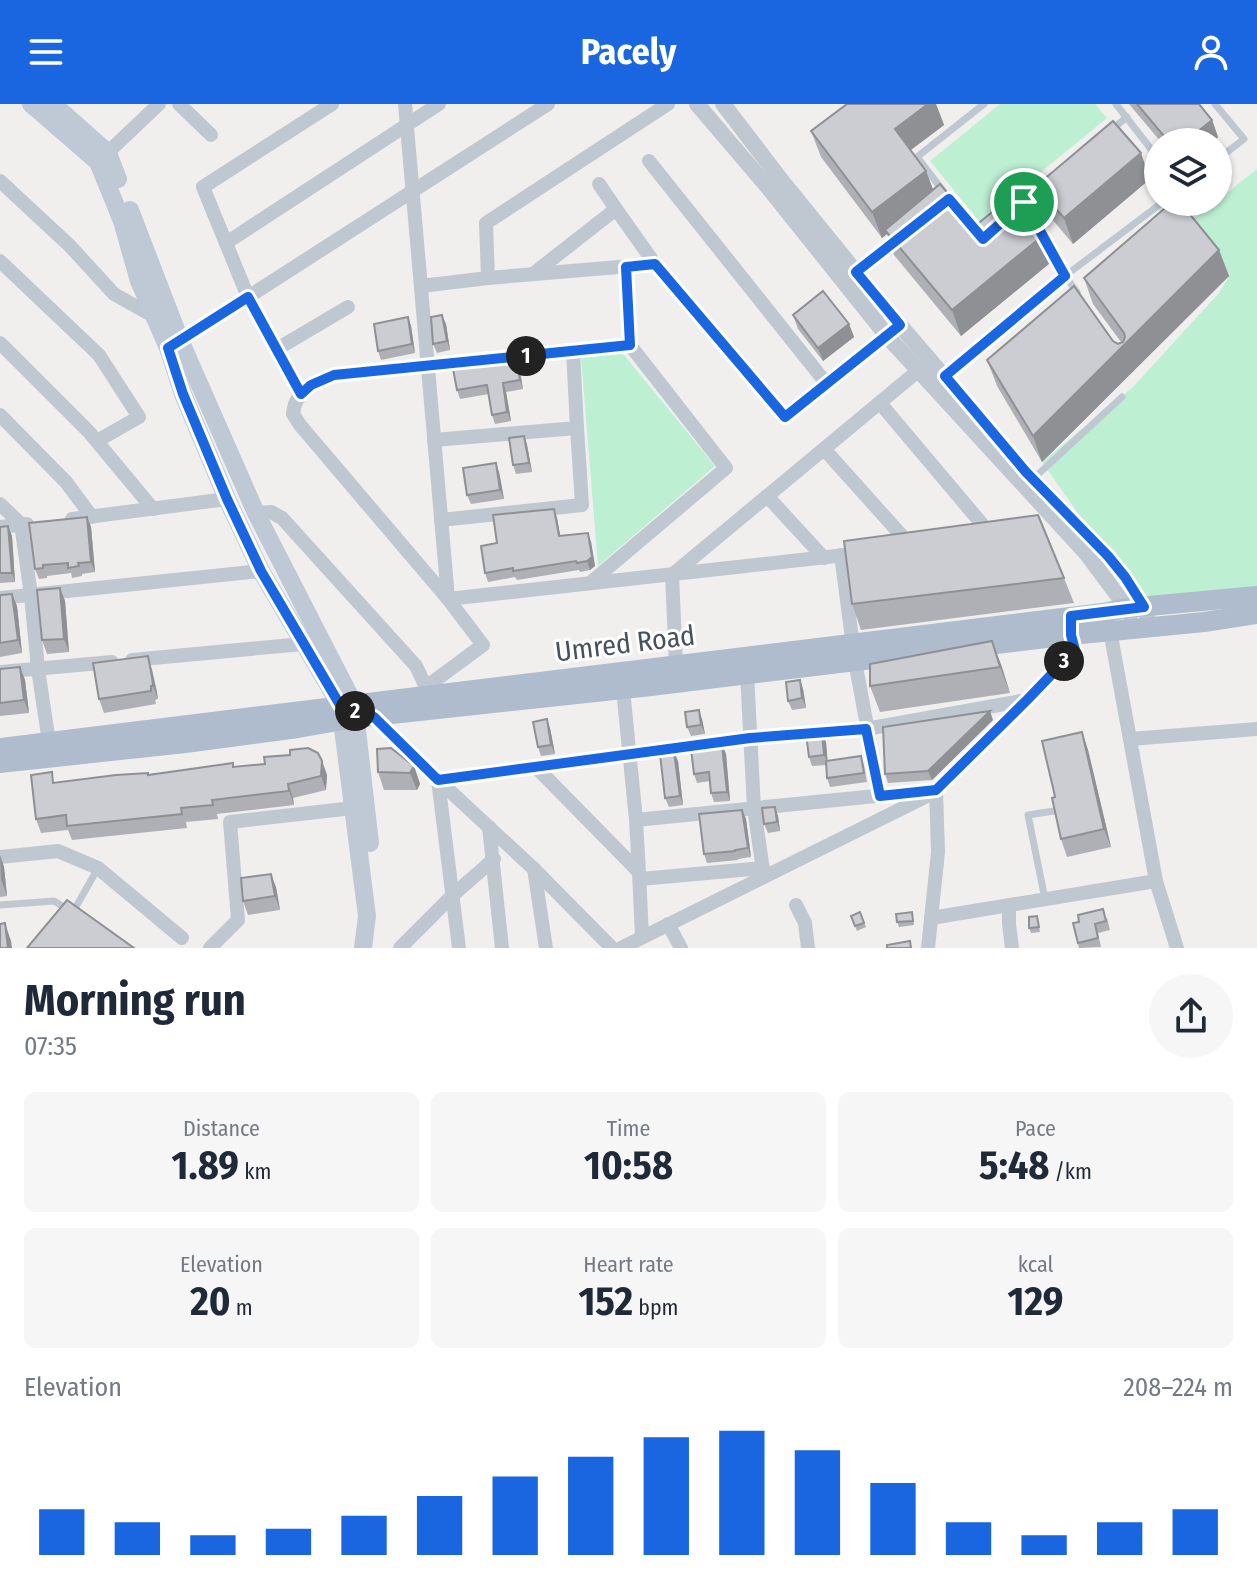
<!DOCTYPE html>
<html lang="en">
<head>
<meta charset="utf-8">
<style>
  :root { --surface:#fff; --page:#f6f6f7; --text:#1f2937; --muted:#747a83; --accent:#1a65e0 }
  body { margin:0; font-family:"Fira Sans Condensed",sans-serif; background:var(--page); color:var(--text); height:100vh; display:flex; flex-direction:column; font-size:30px; white-space:nowrap }
  * { box-sizing:border-box; margin:0 }
  p { font-size:26px; color:var(--muted) }
  .icon { flex:none; width:44px; height:44px; fill:none; stroke:currentColor; stroke-width:2; stroke-linecap:round; stroke-linejoin:round }
  .map { position:relative; height:844px; overflow:hidden }
  .drawer { display:flex; flex-direction:column; background:var(--surface); flex:1 }
  .drawer>* { flex:none }
  .tools { position:absolute; left:1144px; top:24px; display:grid; gap:16px }
  .tools a { display:grid; place-items:center; width:88px; height:88px; border-radius:50%; background:var(--surface); box-shadow:0 2px 6px #0004; font-size:40px }
  .pin { position:absolute; display:grid; place-items:center; width:68px; height:68px; color:#fff; margin:-34px; border:4px solid #fff; border-radius:50%; box-shadow:0 2px 8px #0007 }
  .km { position:absolute; width:40px; height:40px; margin:-20px; border-radius:50%; background:#222; color:#fff; font-size:22px; line-height:40px; text-align:center }
  .round { display:grid; place-items:center; flex:none; width:84px; height:84px; border-radius:42px; background:var(--page) }
  .overview { display:flex; align-items:center; justify-content:space-between; height:136px; padding:0 24px }
  h1 { font-size:44px; font-weight:700; line-height:60px }
  .figures { display:grid; grid-template-columns:repeat(3,1fr); gap:12px; height:136px; padding:8px 24px }
  .figures div { display:grid; align-content:center; border-radius:12px; background:var(--page); text-align:center }
  .figures b { font-size:40px; font-weight:700 }
  .figures small { font-size:22px; font-weight:400 }
  .figures p { font-size:22px }
  .chart { height:224px; padding:16px 24px }
  .chart p { display:flex; justify-content:space-between }
  .chart svg { width:100%; height:144px; margin-top:8px; stroke:var(--accent); stroke-width:6 }
  header { display:flex; justify-content:space-between; align-items:center; height:104px; padding:0 24px; background:var(--accent); color:#fff; font-size:36px; font-weight:700 }
  .map>svg:first-child { display:block }
  .green { fill:#bdefd3 }
  .lines { fill:none; stroke-linecap:round; stroke-linejoin:round }
  .service { stroke:#bfc8d1; stroke-width:7 }
  .minor { stroke:#bfc8d1; stroke-width:14 }
  .tertiary { stroke:#bfc8d1; stroke-width:16 }
  .secondary { stroke:#bfc9d5; stroke-width:18 }
  .primary { stroke:#aebccd; stroke-width:20 }
  .wall { fill:#afb0b5 }
  .shaded-wall { fill:#8e9094 }
  .building { fill:#cbcdd3; stroke:#8e9094; stroke-width:2 }
  .route-casing { stroke:#fff; stroke-width:16 }
  .route { stroke:#1a65e0; stroke-width:10 }
  .labels { text-anchor:middle; stroke-width:6; stroke-linejoin:round; paint-order:stroke }
  .street-label { font-size:28px; fill:#47515c; stroke:#fff }
</style>
</head>
<body>
<header><svg class="icon" aria-label="menu" viewBox="0 0 24 24"><path d="M4 6h16M4 12h16M4 18h16"/></svg>Pacely<svg class="icon" aria-label="person" viewBox="0 0 24 24"><circle cx="12" cy="8" r="4"/><path d="M4 21q1-7 8-7t8 7"/></svg></header>
<div class="map">
<svg width="1257" height="844" viewBox="0 0 1257 844">
  <rect width="100%" height="100%" fill="#f1efee"/>
  <g class="green">
    <path d="M1000,0H1095L1107,14L980,118L930,57Z"/>
    <path d="M1257,65V492L1144,503L1042,358L1133,283L1219,189L1229,172L1186,120L1215,98H1218V96Z"/>
    <path d="M618,249L624,251L715,362L598,462L581,253Z"/>
  </g>
  <g class="lines">
    <g class="service">
      <path d="M1116,0L1158,54"/>
      <path d="M1215,0L1244,35L1218,55"/>
      <path d="M1110,27L1127,13"/>
      <path d="M1045,81L1024,98L1065,172L1077,188"/>
      <path d="M944,88L917,53L984,0"/>
      <path d="M856,168L898,135"/>
      <path d="M945,272L1065,172L1163,98"/>
      <path d="M1033,375L1122,293"/>
      <path d="M1045,795L1028,711L1054,707"/>
      <path d="M0,801L54,797L67,805"/>
      <path d="M73,808L98,764"/>
    </g>
    <g class="minor">
      <path d="M179,0L211,31"/>
      <path d="M405,0L448,494"/>
      <path d="M101,55L159,0"/>
      <path d="M649,57L826,279"/>
      <path d="M0,77L70,142L114,190L155,213"/>
      <path d="M599,80L616,105"/>
      <path d="M226,139L439,0"/>
      <path d="M0,157L99,251L139,313L97,337"/>
      <path d="M626,163L630,241"/>
      <path d="M533,170L616,105L655,160"/>
      <path d="M488,174L655,160L785,313L900,221"/>
      <path d="M421,182L488,174L486,119L668,0"/>
      <path d="M0,239L89,328L153,405"/>
      <path d="M175,240L548,0"/>
      <path d="M277,245L348,203"/>
      <path d="M301,290L248,193L203,83L332,0"/>
      <path d="M880,299L992,432"/>
      <path d="M0,311L66,378L92,413"/>
      <path d="M434,336L577,324L573,247"/>
      <path d="M824,345L911,442"/>
      <path d="M767,392L824,454"/>
      <path d="M0,400L21,420L31,491L38,565L50,645"/>
      <path d="M256,409L271,408L282,414L416,562L426,583L427,592"/>
      <path d="M72,415L227,395"/>
      <path d="M441,416L582,401L577,324"/>
      <path d="M0,423L27,420"/>
      <path d="M841,451L855,557L880,692"/>
      <path d="M0,494L261,467"/>
      <path d="M448,495L300,321L293,310C295,286 315,279 334,271L630,241L726,364L590,479"/>
      <path d="M1109,521L1156,777L1177,844"/>
      <path d="M132,556L303,540"/>
      <path d="M676,561L672,471L919,266"/>
      <path d="M0,568L112,558"/>
      <path d="M747,569L754,704L764,773"/>
      <path d="M426,583L483,541L448,495L863,449"/>
      <path d="M623,585L636,716"/>
      <path d="M374,607V613L438,676L534,765"/>
      <path d="M1130,635L1257,625"/>
      <path d="M536,663L639,768L642,833"/>
      <path d="M489,723L502,844"/>
      <path d="M0,753L58,747L98,764L182,834"/>
      <path d="M639,768L636,716L936,686L938,748L928,844"/>
      <path d="M640,775L763,764"/>
      <path d="M796,801L805,819L808,844"/>
      <path d="M1009,801V820L1012,844"/>
      <path d="M931,814L1156,777"/>
      <path d="M668,820L681,844"/>
      <path d="M210,844L238,816L230,718L353,704"/>
      <path d="M400,844L453,791L494,755"/>
      <path d="M459,844L438,676L750,634L866,625L1027,596"/>
      <path d="M546,844L534,765L612,844"/>
      <path d="M621,844L933,689L1027,596L1075,546L1071,525"/>
    </g>
    <g class="tertiary">
      <path d="M697,0L771,87L887,232L1086,449L1127,504L1130,511"/>
      <path d="M723,0L782,77L881,199L1026,368L1108,452L1125,473L1144,503L1147,512"/>
    </g>
    <g class="secondary">
      <path d="M31,0L98,58L122,117L139,177L168,244L183,290L227,395L261,467L340,601L367,812L363,844"/>
      <path d="M53,0L108,49L118,75"/>
      <path d="M130,106L180,236L256,409L354,600L370,739"/>
    </g>
    <g class="primary">
      <path d="M0,644L1103,509L1127,504L1257,492"/>
      <path d="M0,659L185,639L298,624L355,614L651,582L1071,531L1204,518L1257,510"/>
    </g>
  </g>
  <g class="wall">
    <path d="M847,0H936L944,21L911,46L926,67L933,86L975,122L1041,133L1050,159L961,232L894,151L887,130L882,134L821,53L811,27Z"/>
    <path d="M1129,0H1199L1212,16L1218,33L1213,38H1161Z"/>
    <path d="M1150,75L1073,140L1046,108L1036,82Z"/>
    <path d="M1219,146L1229,172L1042,358L997,282L987,256L1121,238L1093,200L1084,174Z"/>
    <path d="M793,211L849,220L854,233L823,257L798,225Z"/>
    <path d="M408,213L411,222L415,249L381,256L378,247Z"/>
    <path d="M446,220L450,246L437,249L433,240Z"/>
    <path d="M516,253L519,262L523,285L506,288L511,317L495,320L492,311L489,290L460,295L457,286Z"/>
    <path d="M524,332L527,341L532,368L516,370L513,361Z"/>
    <path d="M499,368L504,395L471,400L467,391Z"/>
    <path d="M87,413L91,423L95,468L82,470V472L72,474L71,469L47,472V474L39,475L35,465Z"/>
    <path d="M557,414L560,432L591,438L595,462L590,466L580,468L579,466L517,476L515,473L488,478L485,469L497,439Z"/>
    <path d="M8,422L12,432L15,478L0,479V423Z"/>
    <path d="M1064,474L1074,499L861,526L852,500Z"/>
    <path d="M60,484L65,497L69,548L47,550L42,536Z"/>
    <path d="M12,490L17,502L22,549L0,553V491Z"/>
    <path d="M992,537L1010,589L880,608L870,582Z"/>
    <path d="M20,563L25,576L29,609L0,612V565Z"/>
    <path d="M152,566L157,587L158,595L155,596L156,600L104,609L99,595Z"/>
    <path d="M800,576L803,585L806,604L792,606L788,597Z"/>
    <path d="M702,615L705,630L691,632L687,623Z"/>
    <path d="M993,616L932,676L888,679L885,670Z"/>
    <path d="M550,624L555,650L541,652L538,643Z"/>
    <path d="M1082,628L1088,646L1111,743L1067,753L1061,735Z"/>
    <path d="M826,638L827,657L861,652L864,661L867,678L830,683L827,674L826,661L812,662L809,653Z"/>
    <path d="M722,641L726,650L730,697L714,698L711,689L710,677L697,679L694,670Z"/>
    <path d="M322,657L327,671L326,686L293,694L294,701L217,710L218,715L186,718L187,724L72,736L68,726L41,729L36,715L56,678L234,663Z"/>
    <path d="M678,657L683,701L669,703L665,694Z"/>
    <path d="M414,662L420,680L417,686H384L378,668Z"/>
    <path d="M742,706L746,715L751,753L738,755V756L707,759L704,750Z"/>
    <path d="M778,712L780,727L768,729L764,720Z"/>
    <path d="M0,751L4,763L7,792L0,793Z"/>
    <path d="M276,783L280,806L248,811L243,797Z"/>
    <path d="M860,808L866,823L857,827L851,812Z"/>
    <path d="M912,808L914,821L899,823L897,818Z"/>
    <path d="M1037,812L1040,828L1031,829L1029,824Z"/>
    <path d="M1107,814L1110,826L1098,829L1101,843L1079,844L1073,819Z"/>
  </g>
  <g class="shaded-wall">
    <path d="M928,0H936L944,21L904,51L895,25Z"/>
    <path d="M1212,16L1218,33L1213,38H1185Z"/>
    <path d="M1141,49L1150,75L1073,140L1064,114Z"/>
    <path d="M926,67L936,93L885,126L887,130L882,134L872,108Z"/>
    <path d="M1041,133L1050,159L961,232L952,206Z"/>
    <path d="M1219,146L1229,172L1042,358L1033,332Z"/>
    <path d="M442,211L446,220L450,246L447,237Z"/>
    <path d="M408,213L411,222L415,249L412,240Z"/>
    <path d="M849,220L854,233L823,257L818,244Z"/>
    <path d="M516,253L519,262L523,285L520,276Z"/>
    <path d="M503,279L506,288L511,317L507,308Z"/>
    <path d="M524,332L527,341L532,368L529,359Z"/>
    <path d="M496,359L499,368L504,395L500,386Z"/>
    <path d="M554,405L557,414L562,441L559,432Z"/>
    <path d="M87,413L91,423L95,468L91,458Z"/>
    <path d="M8,422L12,432L15,478L12,469Z"/>
    <path d="M588,429L591,438L595,462L590,466L587,457Z"/>
    <path d="M60,484L65,497L69,548L64,535Z"/>
    <path d="M12,490L17,502L22,549L18,536Z"/>
    <path d="M992,537L1002,563L1010,589L1000,563Z"/>
    <path d="M148,552L152,566L158,595L153,582Z"/>
    <path d="M20,563L25,576L29,609L24,596Z"/>
    <path d="M800,576L803,585L806,604L802,594Z"/>
    <path d="M699,606L702,615L705,630L701,621Z"/>
    <path d="M990,607L993,616L932,676L928,667Z"/>
    <path d="M547,615L550,624L555,650L551,641Z"/>
    <path d="M1082,628L1088,646L1111,743L1104,725Z"/>
    <path d="M822,629L826,638L828,660L824,651Z"/>
    <path d="M722,641L726,650L730,697L727,688Z"/>
    <path d="M674,648L678,657L683,701L680,692Z"/>
    <path d="M322,657L327,671L326,686L321,672Z"/>
    <path d="M414,662L420,680L417,686L410,669Z"/>
    <path d="M288,680L293,694L294,701L289,687Z"/>
    <path d="M775,703L778,712L780,727L777,718Z"/>
    <path d="M742,706L746,715L751,753L748,744Z"/>
    <path d="M0,751L4,763L7,792L1,775Z"/>
    <path d="M271,770L276,783L280,806L275,792Z"/>
    <path d="M5,819L11,837L12,844H8Z"/>
  </g>
  <g class="building">
    <path d="M847,0H928L895,25L926,67L872,108L811,27Z"/>
    <path d="M1137,0H1199L1212,16L1185,38H1169Z"/>
    <path d="M1113,17L1141,49L1064,114L1036,82Z"/>
    <path d="M940,80L975,122L1013,91L1028,109L1041,133L952,206L885,126Z"/>
    <path d="M1172,98H1180L1219,146L1033,332L987,256L1074,182L1113,237L1118,240L1123,238L1125,233L1124,229L1084,174Z"/>
    <path d="M823,187L849,220L818,244L793,211Z"/>
    <path d="M442,211L447,237L433,240L431,213Z"/>
    <path d="M408,213L412,240L378,247L374,220Z"/>
    <path d="M516,253L520,276L503,279L507,308L492,311L487,281L457,286L452,260Z"/>
    <path d="M524,332L529,359L513,361L509,334Z"/>
    <path d="M496,359L500,386L467,391L463,364Z"/>
    <path d="M554,405L559,432L588,429L592,453L587,457L577,459L576,457L513,467V464L485,469L481,442L497,439L493,411Z"/>
    <path d="M1038,411L1064,474L852,500L844,437Z"/>
    <path d="M87,413L91,458L78,459L79,462L68,464V459L43,461V464L35,465L29,419Z"/>
    <path d="M8,422L12,469H0V423Z"/>
    <path d="M60,484L64,535L42,536L37,486Z"/>
    <path d="M12,490L18,536L0,539V491Z"/>
    <path d="M992,537L1000,563L870,582V560Z"/>
    <path d="M148,552L152,573L153,582H151V587L99,595L93,559Z"/>
    <path d="M20,563L24,596L0,599V565Z"/>
    <path d="M800,576L802,594L788,597L786,578Z"/>
    <path d="M699,606L701,621L687,623L685,608Z"/>
    <path d="M990,607L928,667L885,670L883,623Z"/>
    <path d="M547,615L551,641L538,643L533,618Z"/>
    <path d="M1082,628L1104,725L1061,735L1052,694L1055,693L1054,688L1042,637Z"/>
    <path d="M822,629L824,651L809,653L806,630Z"/>
    <path d="M722,641L727,688L711,689L709,668L694,670L691,645Z"/>
    <path d="M308,644L318,649L322,657L321,672L288,680L289,687L212,696L213,701L181,704L182,710L67,722L66,711L36,715L31,671L52,668L53,679L116,671L148,669V671L233,659V663L265,660L264,653L290,651V646Z"/>
    <path d="M391,644L414,662L410,669L378,668L377,645Z"/>
    <path d="M674,648L680,692L665,694L660,650Z"/>
    <path d="M861,652L864,669L827,674L826,657Z"/>
    <path d="M775,703L777,718L764,720L762,704Z"/>
    <path d="M742,706L748,744L735,746V747L704,750L699,710Z"/>
    <path d="M271,770L275,792L243,797L241,774Z"/>
    <path d="M67,796L134,844H27Z"/>
    <path d="M1103,805L1106,817L1095,820L1098,834L1078,839L1073,819L1079,818L1078,811Z"/>
    <path d="M860,808L864,819L855,822L851,812Z"/>
    <path d="M912,808L913,817L897,818L896,810Z"/>
    <path d="M1037,812L1039,823L1029,824V813Z"/>
    <path d="M5,819L8,844H0V820Z"/>
    <path d="M910,837L911,844H887V841Z"/>
  </g>
  <g class="lines">
    <g class="route-casing">
      <path id="route" d="M949,95L983,135L1024,98L1065,172L945,272L1026,368L1108,452L1125,473L1144,503L1071,512V531L1075,546L1027,596L936,686L880,692L866,625L750,634L438,676L374,613L355,614L354,600L340,601L261,467L227,395L183,290L168,244L248,193L301,290L311,281L334,271L630,241L626,163L655,160L785,313L900,221L856,168Z"/>
    </g>
    <use href="#route" class="route"/>
  </g>
  <g class="labels">
    <g class="street-label">
      <text transform="translate(625 539) rotate(-7)" y="10">Umred Road</text>
    </g>
  </g>
</svg>
<div class="tools">
<a><svg class="icon" aria-label="layers" viewBox="0 0 24 24"><path d="M12 4l9 5-9 5-9-5zM3 14l9 5 9-5"/></svg></a>
</div>
<div class="pin" style="left:1024px;top:98px;background:#1e9e55"><svg class="icon" aria-label="arrive" viewBox="0 0 24 24"><path d="M6 21V4h12l-3 4 3 4H6"/></svg></div>
<b class="km" style="left:526px;top:252px">1</b>
<b class="km" style="left:355px;top:607px">2</b>
<b class="km" style="left:1064px;top:557px">3</b>
</div>
<section class="drawer">
<div class="overview"><div><h1>Morning run</h1><p>07:35</p></div><a class="round"><svg class="icon" aria-label="share" viewBox="0 0 24 24"><path d="M12 15V3M7 8l5-5 5 5M5 13v7h14v-7"/></svg></a></div>
<div class="figures">
<div><p>Distance</p><b>1.89<small> km</small></b></div>
<div><p>Time</p><b>10:58</b></div>
<div><p>Pace</p><b>5:48<small> /km</small></b></div>
</div>
<div class="figures">
<div><p>Elevation</p><b>20<small> m</small></b></div>
<div><p>Heart rate</p><b>152<small> bpm</small></b></div>
<div><p>kcal</p><b>129</b></div>
</div>
<div class="chart"><p><span>Elevation</span>208–224 m</p>
<svg viewBox="0 0 160 44" preserveAspectRatio="none"><path d="M5 44V30M15 44V34M25 44V38M35 44V36M45 44V32M55 44V26M65 44V20M75 44V14M85 44V8M95 44V6M105 44V12M115 44V22M125 44V34M135 44V38M145 44V34M155 44V30"/></svg>
</div>
</section>
</body>
</html>
